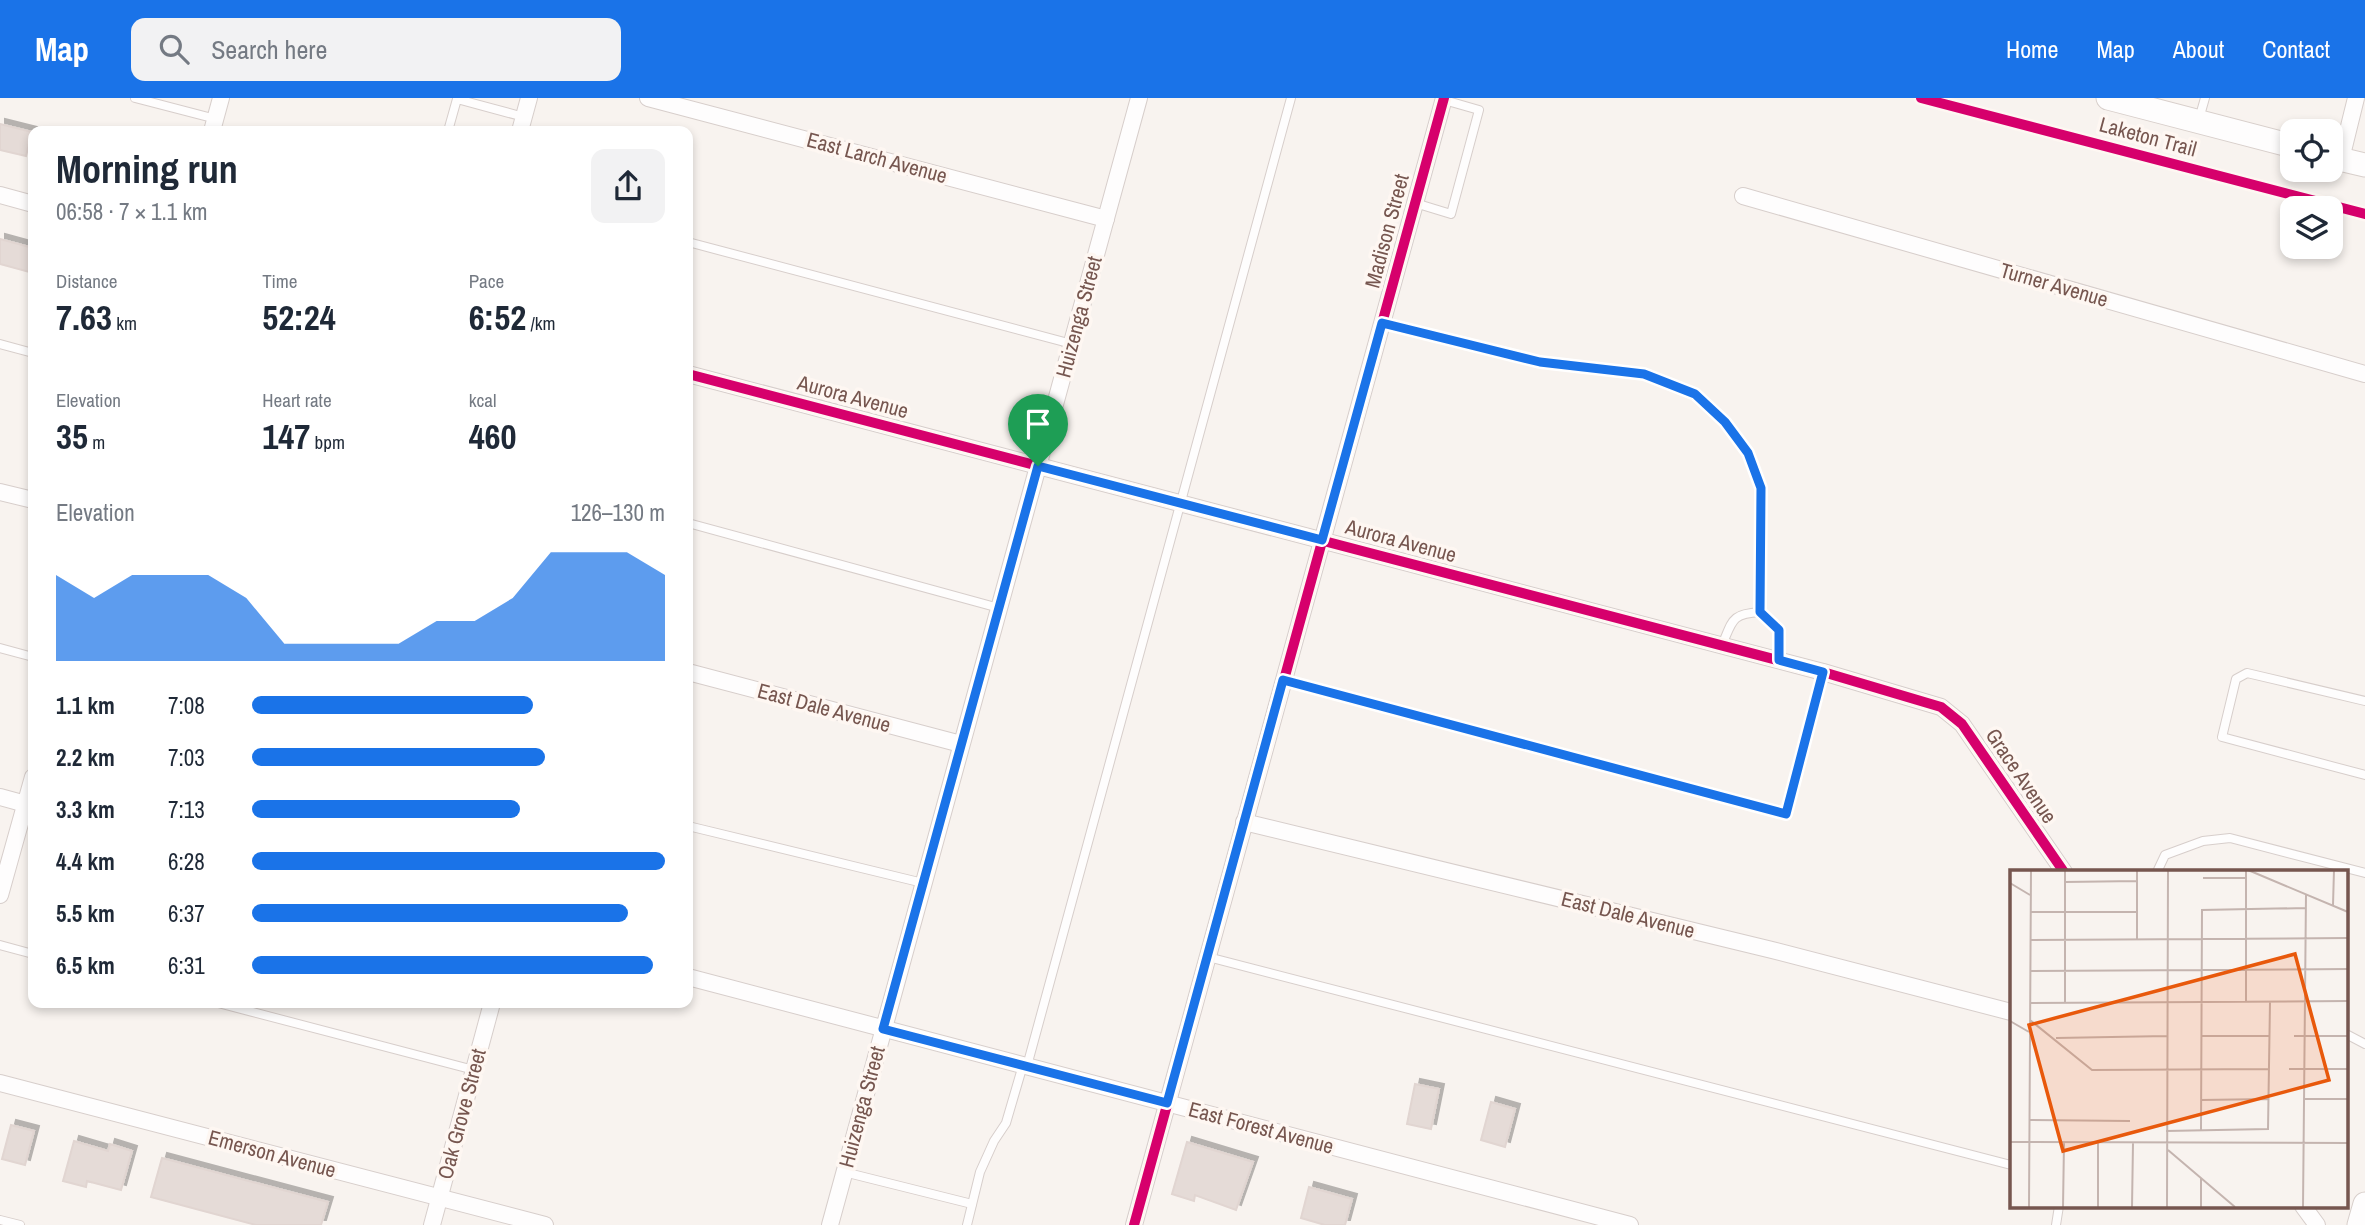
<!DOCTYPE html>
<html lang="en">
<head>
<meta charset="utf-8">
<style>
  :root { --surface:#fff; --page:#f2f2f3; --text:#1f2937; --muted:#747a83; --accent:#1a73e8 }
  body { margin:0; font-family:"Archivo Narrow",sans-serif; background:var(--page); color:var(--text); height:100vh; display:flex; flex-direction:column; font-size:26px; white-space:nowrap }
  * { box-sizing:border-box; margin:0 }
  p { font-size:23px; color:var(--muted) }
  .icon { flex:none; width:38px; height:38px; fill:none; stroke:currentColor; stroke-width:2; stroke-linecap:round; stroke-linejoin:round }
  .map { position:relative; flex:1; overflow:hidden }
  .details { position:absolute; left:28px; top:28px; width:665px; height:882px; display:flex; flex-direction:column; background:var(--surface); border-radius:14px; box-shadow:0 4px 10px #0003 }
  .details>* { flex:none }
  .buttons { position:absolute; left:2280px; top:21px; display:grid; gap:14px }
  .buttons a { display:grid; place-items:center; width:63px; height:63px; border-radius:14px; background:var(--surface); box-shadow:0 4px 10px #0003; font-size:35px }
  .pin { position:absolute; display:grid; place-items:center; width:60px; height:60px; color:#fff; margin:-72px -30px; border-radius:50% 50% 50% 0; rotate:-45deg; box-shadow:0 0 7px #0007 }
  .pin .icon { rotate:45deg }
  .round { display:grid; place-items:center; flex:none; width:74px; height:74px; border-radius:14px; background:var(--page) }
  .head { display:flex; align-items:center; justify-content:space-between; height:119px; padding:0 28px }
  h1 { font-size:38px; font-weight:700; line-height:52px }
  .metrics { display:grid; grid-template-columns:repeat(3,1fr); gap:10px; height:119px; padding:7px 28px }
  .metrics div { display:grid; align-content:center }
  .metrics b { font-size:35px; font-weight:700 }
  .metrics small { font-size:19px; font-weight:400 }
  .metrics p { font-size:19px }
  .chart { height:196px; padding:14px 28px }
  .chart p { display:flex; justify-content:space-between }
  .chart svg { width:100%; height:126px; margin-top:7px; fill:var(--accent); opacity:.7 }
  ul { padding:0 28px; list-style:none; font-size:23px }
  li { display:grid; grid-template-columns:112px 84px 1fr; align-items:center; height:52px }
  li i { height:18px; border-radius:9px; background:var(--accent) }
  header { display:flex; align-items:center; gap:42px; box-sizing:border-box; height:98px; padding:0 35px; background:var(--accent); color:#fff }
  header strong { font-size:33px }
  nav { display:flex; gap:38px; margin-inline-start:auto; font-size:24px }
  .search { width:490px; height:63px; background:var(--page); display:flex; align-items:center; gap:18px; box-sizing:border-box; padding:0 24px; border-radius:14px; color:var(--muted); font-size:26px }
  .map>svg:first-child { display:block }
  .building { fill:#e5dbd7; stroke:#e1d5d1; stroke-width:2; filter:url(#shadow) }
  .lines { fill:none; stroke-linecap:round; stroke-linejoin:round }
  .lane-casing { stroke:#d7cecb; stroke-width:10 }
  .street-casing { stroke:#d7cecb; stroke-width:18 }
  .secondary-casing { stroke:#d8cfcb; stroke-width:25 }
  .lane { stroke:#fefdfd; stroke-width:8 }
  .street { stroke:#fefdfd; stroke-width:16 }
  .secondary { stroke:#fefdfd; stroke-width:23 }
  .cycleway-casing { stroke:#fef7f2; stroke-width:15 }
  .cycleway { stroke:#d6006c; stroke-width:10 }
  .route-casing { stroke:#fff; stroke-width:14 }
  .route { stroke:#1a73e8; stroke-width:9 }
  .labels { text-anchor:middle; stroke-width:7; stroke-linejoin:round; paint-order:stroke }
  .street-label { font-size:21px; fill:#76564f; stroke:#fef7f2 }
  .inset-road { fill:none; stroke:#c4b4af; stroke-width:2 }
  .view { fill:#e8590c; fill-opacity:0.15; stroke:#e8590c; stroke-width:3.5 }
  .inset-edge { fill:none; stroke:#76564f; stroke-width:3.5 }
</style>
</head>
<body>
<header>
<strong>Map</strong>
<div class="search"><svg class="icon" aria-label="search" viewBox="0 0 24 24"><circle cx="10" cy="10" r="6"/><path d="M15 15l6 6"/></svg>Search here</div>
<nav><a>Home</a><a>Map</a><a>About</a><a>Contact</a></nav>
</header>
<div class="map">
<svg width="2365" height="1127" viewBox="0 0 2365 1127">
  <defs>
    <filter id="shadow"><feDropShadow dx="5" dy="-5" stdDeviation="0" flood-color="#0004"/></filter>
  </defs>
  <rect width="100%" height="100%" fill="#f8f3ef"/>
  <g class="building">
    <path d="M0,26L32,34L26,58L0,52Z"/>
    <path d="M0,141L33,150V175L0,166Z"/>
    <path d="M1415,986L1439,991L1431,1031L1407,1026Z"/>
    <path d="M1491,1004L1515,1011L1505,1049L1481,1042Z"/>
    <path d="M11,1027L34,1033L25,1067L2,1061Z"/>
    <path d="M74,1043L108,1053L110,1046L132,1053L121,1092L87,1083L86,1089L63,1083Z"/>
    <path d="M1187,1044L1253,1064L1236,1112L1195,1097L1194,1103L1172,1096Z"/>
    <path d="M162,1060L328,1104L321,1127H256L151,1099Z"/>
    <path d="M1309,1089L1352,1101L1345,1127H1325L1301,1120Z"/>
  </g>
  <g class="lines">
    <g class="lane-casing">
      <g id="lane">
        <path d="M135,0L216,21"/>
        <path d="M2199,21L2205,0"/>
        <path d="M448,33L457,1L524,19"/>
        <path d="M1415,105L1451,116L1479,12L1444,2"/>
        <path d="M688,144L1072,246"/>
        <path d="M1382,225L1540,264L1645,276L1695,296L1725,324L1748,355L1761,390L1760,514C1731,516 1733,522 1722,547"/>
        <path d="M0,246L33,255"/>
        <path d="M688,425L999,510"/>
        <path d="M1760,514L1779,532V562"/>
        <path d="M0,550L33,559"/>
        <path d="M1283,582L1786,716L1823,574"/>
        <path d="M2365,603L2247,575L2236,581L2222,639L2365,677"/>
        <path d="M688,728L923,785"/>
        <path d="M2157,774L2165,757L2203,743L2230,740L2365,775"/>
        <path d="M0,847L33,856"/>
        <path d="M1208,859L2011,1067"/>
        <path d="M218,905L474,972"/>
        <path d="M2346,936L2365,946"/>
        <path d="M1027,968L1291,0"/>
        <path d="M844,1074L972,1106"/>
        <path d="M0,1122L20,1127"/>
        <path d="M967,1127L980,1074L994,1043L1006,1025L1023,967"/>
        <path d="M2056,1127L2059,1108"/>
      </g>
    </g>
    <g class="street-casing">
      <g id="street">
        <path d="M648,0L1106,121"/>
        <path d="M212,33L221,0"/>
        <path d="M520,33L529,0"/>
        <path d="M2341,61L2356,0"/>
        <path d="M0,97L33,106"/>
        <path d="M1743,98L2365,276"/>
        <path d="M688,276L1823,574L1941,609L1962,626L2064,774"/>
        <path d="M0,394L33,402"/>
        <path d="M688,574L961,646"/>
        <path d="M0,699L33,708"/>
        <path d="M1244,724L1772,852L2011,914"/>
        <path d="M0,797L33,679"/>
        <path d="M688,879L1630,1127"/>
        <path d="M0,985L545,1127"/>
        <path d="M2303,1108L2317,1127"/>
        <path d="M432,1127L492,905"/>
        <path d="M830,1127L1139,0"/>
        <path d="M1134,1127L1444,0"/>
      </g>
    </g>
    <g class="secondary-casing">
      <g id="secondary">
        <path d="M2108,0L2292,48"/>
        <path d="M2331,59L2365,67"/>
        <path d="M2359,1127L2365,1106"/>
      </g>
    </g>
    <use href="#lane" class="lane"/>
    <use href="#street" class="street"/>
    <use href="#secondary" class="secondary"/>
    <g class="cycleway-casing">
      <g id="cycleway">
        <path d="M1921,0L2365,116"/>
        <path d="M688,276L1823,574L1941,609L1962,626L2064,774"/>
        <path d="M1134,1127L1444,0"/>
      </g>
    </g>
    <use href="#cycleway" class="cycleway"/>
  </g>
  <g class="lines">
    <g class="route-casing">
      <path id="route" d="M1382,225L1540,264L1644,276L1695,296L1725,324L1748,355L1761,390L1760,514L1779,532V562L1823,574L1786,716L1283,582L1167,1005L883,931L1038,368L1322,442Z"/>
    </g>
    <use href="#route" class="route"/>
  </g>
  <g class="labels">
    <g class="street-label">
      <text transform="translate(2148 39) rotate(15)" y="7">Laketon Trail</text>
      <text transform="translate(877 60) rotate(15)" y="7">East Larch Avenue</text>
      <text transform="translate(1387 133) rotate(-75)" y="7">Madison Street</text>
      <text transform="translate(2054 187) rotate(16)" y="7">Turner Avenue</text>
      <text transform="translate(1079 219) rotate(-75)" y="7">Huizenga Street</text>
      <text transform="translate(853 299) rotate(15)" y="7">Aurora Avenue</text>
      <text transform="translate(1401 443) rotate(15)" y="7">Aurora Avenue</text>
      <text transform="translate(824 610) rotate(15)" y="7">East Dale Avenue</text>
      <text transform="translate(2021 678) rotate(56)" y="7">Grace Avenue</text>
      <text transform="translate(1628 817) rotate(14)" y="7">East Dale Avenue</text>
      <text transform="translate(862 1009) rotate(-75)" y="7">Huizenga Street</text>
      <text transform="translate(462 1016) rotate(-75)" y="7">Oak Grove Street</text>
      <text transform="translate(1261 1030) rotate(15)" y="7">East Forest Avenue</text>
      <text transform="translate(272 1056) rotate(15)" y="7">Emerson Avenue</text>
    </g>
  </g>
  <g transform="translate(2010 772)">
    <rect width="338" height="338" fill="#f8f3ef"/>
    <path class="inset-road" d="M236,0V131M238,0L338,42M193,8H236M55,12L127,11M0,13L20,25M323,35L324,0M20,42H127M20,70L338,68M127,70V0M20,101L338,99M20,133L338,131M55,133V0M20,150L82,200L259,199M0,151L19,162M191,166H259M284,166H338M46,168L157,166M279,199H338M294,229H338M191,230L259,229M20,250L120,251M191,260L192,40L296,38M156,261L258,259L260,132M0,272L338,273M158,280L225,337M191,308V337M19,337L21,0M53,337L54,273M88,337V273M122,337L123,273M157,337L158,0M293,337L296,24"/>
    <path class="view" d="M285,84L319,210L53,281L19,155Z"/>
    <rect width="338" height="338" class="inset-edge"/>
  </g>
</svg>
<div class="buttons">
<a><svg class="icon" aria-label="locate" viewBox="0 0 24 24"><circle cx="12" cy="12" r="6"/><path d="M12 2v4M12 18v4M2 12h4M18 12h4"/></svg></a>
<a><svg class="icon" aria-label="layers" viewBox="0 0 24 24"><path d="M12 4l9 5-9 5-9-5zM3 14l9 5 9-5"/></svg></a>
</div>
<div class="pin" style="left:1038px;top:368px;background:#1e9e55"><svg class="icon" aria-label="arrive" viewBox="0 0 24 24"><path d="M6 21V4h12l-3 4 3 4H6"/></svg></div>
<section class="details">
<div class="head"><div><h1>Morning run</h1><p>06:58 · 7 × 1.1 km</p></div><a class="round"><svg class="icon" aria-label="share" viewBox="0 0 24 24"><path d="M12 15V3M7 8l5-5 5 5M5 13v7h14v-7"/></svg></a></div>
<div class="metrics">
<div><p>Distance</p><b>7.63<small> km</small></b></div>
<div><p>Time</p><b>52:24</b></div>
<div><p>Pace</p><b>6:52<small> /km</small></b></div>
</div>
<div class="metrics">
<div><p>Elevation</p><b>35<small> m</small></b></div>
<div><p>Heart rate</p><b>147<small> bpm</small></b></div>
<div><p>kcal</p><b>460</b></div>
</div>
<div class="chart"><p><span>Elevation</span>126–130 m</p>
<svg viewBox="0 0 160 44" preserveAspectRatio="none"><path d="M0 44V14L10 22L20 14L30 14L40 14L50 22L60 38L70 38L80 38L90 38L100 30L110 30L120 22L130 6L140 6L150 6L160 14V44z"/></svg>
</div>
<ul>
<li><b>1.1 km</b>7:08<i style="width:68%"></i></li>
<li><b>2.2 km</b>7:03<i style="width:71%"></i></li>
<li><b>3.3 km</b>7:13<i style="width:65%"></i></li>
<li><b>4.4 km</b>6:28<i style="width:100%"></i></li>
<li><b>5.5 km</b>6:37<i style="width:91%"></i></li>
<li><b>6.5 km</b>6:31<i style="width:97%"></i></li>
</ul>
</section>
</div>
</body>
</html>
